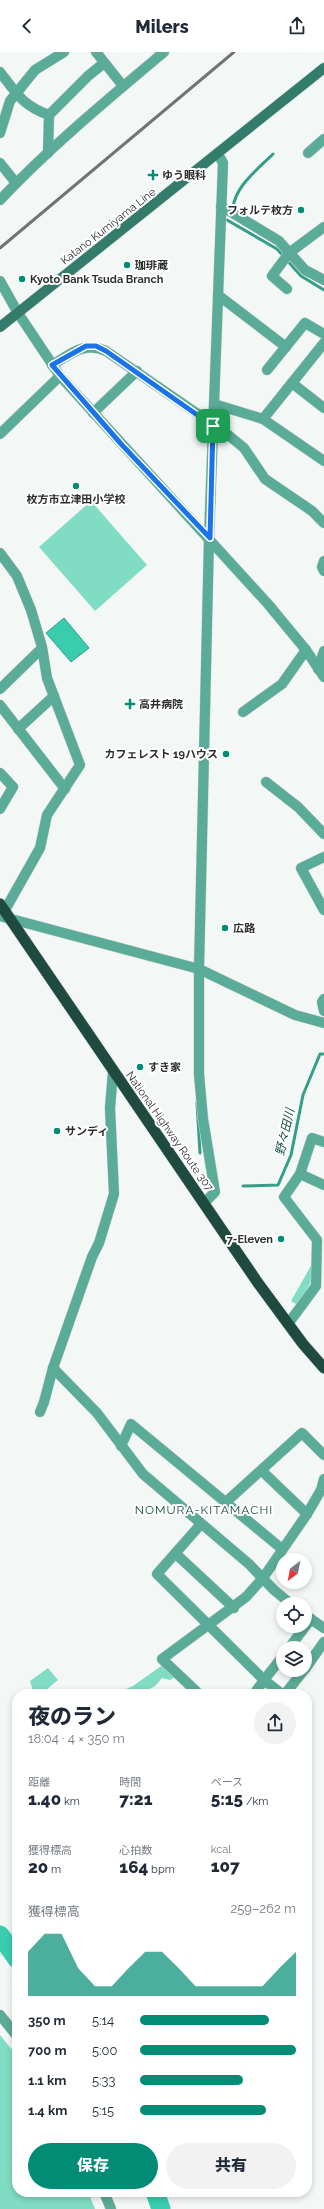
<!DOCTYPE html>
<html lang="ja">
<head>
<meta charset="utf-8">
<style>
  :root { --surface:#fff; --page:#f2f2f3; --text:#1f2937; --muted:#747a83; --accent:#018d75 }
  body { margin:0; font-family:Raleway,"Noto Sans JP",sans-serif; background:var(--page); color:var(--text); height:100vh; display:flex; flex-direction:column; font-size:15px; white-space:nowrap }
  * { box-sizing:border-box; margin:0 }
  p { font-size:13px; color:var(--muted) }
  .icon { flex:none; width:22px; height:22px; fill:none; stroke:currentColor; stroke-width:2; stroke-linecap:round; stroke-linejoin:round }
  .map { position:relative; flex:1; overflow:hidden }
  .details { position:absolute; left:12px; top:1637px; width:300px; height:508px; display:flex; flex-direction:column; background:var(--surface); border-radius:16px; box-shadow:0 2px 6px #0003 }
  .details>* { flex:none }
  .needle { width:26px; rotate:212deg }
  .fabs { position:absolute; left:276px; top:1501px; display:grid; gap:8px }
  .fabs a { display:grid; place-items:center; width:36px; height:36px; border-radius:50%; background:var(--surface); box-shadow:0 2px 6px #0003; font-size:20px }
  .pin { position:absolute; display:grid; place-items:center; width:34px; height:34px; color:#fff; margin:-17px; border-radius:8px; box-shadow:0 2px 6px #0006 }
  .round { display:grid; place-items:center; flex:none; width:42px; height:42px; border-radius:21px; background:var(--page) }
  .overview { display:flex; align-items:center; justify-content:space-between; height:68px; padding:0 16px }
  h1 { font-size:22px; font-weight:800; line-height:30px }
  .stats { display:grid; grid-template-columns:repeat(3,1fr); gap:6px; height:68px; padding:4px 16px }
  .stats div { display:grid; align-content:center }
  .stats b { font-size:17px; font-weight:800 }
  .stats small { font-size:11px; font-weight:400 }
  .stats p { font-size:11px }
  .chart { height:112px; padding:8px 16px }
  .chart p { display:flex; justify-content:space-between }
  .chart svg { width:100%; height:72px; margin-top:4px; fill:var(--accent); opacity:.7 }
  .button { display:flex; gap:8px; margin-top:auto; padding:8px 16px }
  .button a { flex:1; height:46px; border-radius:24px; background:var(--accent); color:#fff; font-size:16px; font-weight:800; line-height:46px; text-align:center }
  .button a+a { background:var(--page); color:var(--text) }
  ul { padding:0 16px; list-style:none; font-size:13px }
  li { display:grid; grid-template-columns:64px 48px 1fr; align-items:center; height:30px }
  li i { height:10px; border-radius:5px; background:var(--accent) }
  header { display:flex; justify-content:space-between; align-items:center; height:52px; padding:0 16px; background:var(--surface); font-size:18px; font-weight:800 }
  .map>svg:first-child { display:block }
  .green { fill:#81dcc4 }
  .water { fill:#39cdae; stroke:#359e88 }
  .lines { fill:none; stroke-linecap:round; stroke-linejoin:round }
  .stream { stroke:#359e88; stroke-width:3 }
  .river { stroke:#39cdae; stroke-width:19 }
  .minor-casing { stroke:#cfd4d3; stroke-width:11 }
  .tertiary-casing { stroke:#cfd4d3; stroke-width:11 }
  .secondary-casing { stroke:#cfd4d3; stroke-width:11 }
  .trunk-casing { stroke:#cfd4d3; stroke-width:12 }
  .minor { stroke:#5aab97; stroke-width:10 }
  .tertiary { stroke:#5aab97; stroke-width:10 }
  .secondary { stroke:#337c6b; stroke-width:10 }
  .trunk { stroke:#1e4a40; stroke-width:11 }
  .rail { stroke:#717473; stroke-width:3 }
  .route-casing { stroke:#fff; stroke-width:8 }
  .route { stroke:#1a73e8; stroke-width:5 }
  .poi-dot { fill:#018d75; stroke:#fff; stroke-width:1.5 }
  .labels { text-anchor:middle; stroke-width:4; stroke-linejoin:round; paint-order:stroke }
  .poi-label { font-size:11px; font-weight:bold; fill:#2d2f2e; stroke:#fff; text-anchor:start }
  .street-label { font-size:11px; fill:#2d2f2e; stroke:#fff }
  .water-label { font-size:12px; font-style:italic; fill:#195346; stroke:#fff }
  .neighbourhood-label { font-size:12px; letter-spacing:1px; fill:#184e42; stroke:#fff }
</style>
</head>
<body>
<header><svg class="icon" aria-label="back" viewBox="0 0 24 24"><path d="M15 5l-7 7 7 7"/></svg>Milers<svg class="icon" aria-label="share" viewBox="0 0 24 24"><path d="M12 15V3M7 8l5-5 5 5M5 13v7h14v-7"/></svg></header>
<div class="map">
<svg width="324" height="2157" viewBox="0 0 324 2157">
  <rect width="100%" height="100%" fill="#f3f8f7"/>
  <g class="green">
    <path d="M91,449L147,513L95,559L39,495Z"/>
    <path d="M312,1212V1228L298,1253L291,1249Z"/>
    <path d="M164,1612L175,1625L170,1628L162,1626L155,1634L140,1642H114L133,1634Z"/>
    <path d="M48,1616L58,1628L46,1638L49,1642H34L30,1629Z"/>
    <path d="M0,1983L17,2004V2140H88L95,2157H0Z"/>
  </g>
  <path class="water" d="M64,566L89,596L71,610L46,581Z"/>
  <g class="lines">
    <g class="stream">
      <path d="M233,157C234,135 258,117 273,102"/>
      <path d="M227,168L277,197L301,224L324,238"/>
      <path d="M197,1051L200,1101"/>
      <path d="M243,1134L278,1133L291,1103L303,1043L320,1002H324"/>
    </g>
    <g class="river">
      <path d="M0,1883L17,1907"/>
      <path d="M155,2140L161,2157"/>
    </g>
    <g class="minor-casing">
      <g id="minor">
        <path d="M96,0L123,34"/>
        <path d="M0,20C16,41 23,54 49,63"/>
        <path d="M0,81L10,49L35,18L64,0"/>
        <path d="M48,101L49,63L88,24L104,11"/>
        <path d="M308,101L324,87"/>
        <path d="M0,111L16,131"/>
        <path d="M0,148C50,95 108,47 164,0"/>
        <path d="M221,154L279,189L305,218L324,228"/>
        <path d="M0,229L18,261"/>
        <path d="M287,237L272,224L289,201L324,175"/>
        <path d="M218,243L286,295"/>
        <path d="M52,313C71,302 84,289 106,299L227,382L244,396L265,427L312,459L324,471"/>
        <path d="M267,318L305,271L324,282"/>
        <path d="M292,331L324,356"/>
        <path d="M214,352L263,367L324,409"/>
        <path d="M93,361L137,319"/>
        <path d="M263,367L324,291"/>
        <path d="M0,382L60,324"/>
        <path d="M0,501L17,524L31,558L42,595L47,626L80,713L47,763L40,796L5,858"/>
        <path d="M324,509L322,515L324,519"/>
        <path d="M318,617L324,599"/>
        <path d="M0,637L39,599"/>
        <path d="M0,653L65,737"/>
        <path d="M243,660L282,632L306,598"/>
        <path d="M18,677L54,644"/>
        <path d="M0,721L13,735L0,757"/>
        <path d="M266,730L298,755L324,782"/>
        <path d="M324,805L301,816L324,858"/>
        <path d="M0,864L199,917L295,963L324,971"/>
        <path d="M324,947L322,950L324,959"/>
        <path d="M300,1122L312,1086L324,1090"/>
        <path d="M288,1272L316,1234L317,1188L284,1145L300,1122L324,1133"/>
        <path d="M53,1316L97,1361L143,1422L249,1512L274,1538L291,1552"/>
        <path d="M40,1360L44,1350L53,1316L92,1205L99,1191L114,1142L110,1056L113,1020"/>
        <path d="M121,1394L131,1372L282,1497"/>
        <path d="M262,1419L307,1462"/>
        <path d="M226,1450L302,1381L324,1403"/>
        <path d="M201,1472L157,1522L264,1628L254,1642"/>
        <path d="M176,1502L234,1556"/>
        <path d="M305,1563L324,1576"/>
        <path d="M289,1596L311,1567"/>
        <path d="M305,1617L324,1590"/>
        <path d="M199,1642L162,1607L246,1545L263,1526L307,1462L321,1438L324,1427"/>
        <path d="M282,1642L264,1628L283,1604"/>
        <path d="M285,1642L304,1618"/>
      </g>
    </g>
    <g class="tertiary-casing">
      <g id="tertiary">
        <path d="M18,261L60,324L268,552L306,598L324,625"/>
        <path d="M204,1151L215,1140L203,1067L199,1022V917L209,486L223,111L218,102"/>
        <path d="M0,1963L17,1984"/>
        <path d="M104,2140L111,2157"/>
      </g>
    </g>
    <g class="secondary-casing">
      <path id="secondary" d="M0,275L324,16"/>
    </g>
    <g class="trunk-casing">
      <path id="trunk" d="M0,852L258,1231L303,1292L324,1316"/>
    </g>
    <use href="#minor" class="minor"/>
    <use href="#tertiary" class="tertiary"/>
    <use href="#secondary" class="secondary"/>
    <use href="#trunk" class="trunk"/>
    <path class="rail" d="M0,196L234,0"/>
  </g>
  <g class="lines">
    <g class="route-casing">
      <path id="route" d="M86,294H96L106,299L213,374L210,486L122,393L52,313Z"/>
    </g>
    <use href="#route" class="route"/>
  </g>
  <g class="poi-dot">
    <path d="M151 117h4v4h4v4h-4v4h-4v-4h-4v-4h4z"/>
    <circle cx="301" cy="158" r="4"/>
    <circle cx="127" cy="213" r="4"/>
    <circle cx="22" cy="227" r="4"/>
    <circle cx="76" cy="434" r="4"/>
    <path d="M128 646h4v4h4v4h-4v4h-4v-4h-4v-4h4z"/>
    <circle cx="226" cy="702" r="4"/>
    <circle cx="225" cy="876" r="4"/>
    <circle cx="140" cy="1015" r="4"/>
    <circle cx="57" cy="1079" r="4"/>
    <circle cx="281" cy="1187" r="4"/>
  </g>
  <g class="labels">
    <g class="poi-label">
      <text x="162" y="127">ゆう眼科</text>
      <text x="293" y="162" text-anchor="end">フォルテ枚方</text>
      <text x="135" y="217">珈琲蔵</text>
      <text x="30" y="231">Kyoto Bank Tsuda Branch</text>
      <text x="76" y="451" text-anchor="middle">枚方市立津田小学校</text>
      <text x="139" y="656">高井病院</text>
      <text x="218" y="706" text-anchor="end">カフェレスト 19ハウス</text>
      <text x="233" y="880">広路</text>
      <text x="148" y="1019">すき家</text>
      <text x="65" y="1083">サンディ</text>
      <text x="273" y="1191" text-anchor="end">7-Eleven</text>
    </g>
    <g class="street-label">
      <text transform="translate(108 174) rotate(-38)" y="4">Katano Kumiyama Line</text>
      <text transform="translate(170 1079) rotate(55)" y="4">National Highway Route 307</text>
    </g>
    <g class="water-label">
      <text transform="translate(285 1080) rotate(-77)" y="4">野々田川</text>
    </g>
    <g class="neighbourhood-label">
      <text x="204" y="1462">NOMURA-KITAMACHI</text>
    </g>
  </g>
</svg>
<div class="fabs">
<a><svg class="needle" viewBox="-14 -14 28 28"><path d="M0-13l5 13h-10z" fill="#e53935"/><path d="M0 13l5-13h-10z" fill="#747a83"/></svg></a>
<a><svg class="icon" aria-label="locate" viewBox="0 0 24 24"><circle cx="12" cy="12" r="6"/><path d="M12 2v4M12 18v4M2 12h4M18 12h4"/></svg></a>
<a><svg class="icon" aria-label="layers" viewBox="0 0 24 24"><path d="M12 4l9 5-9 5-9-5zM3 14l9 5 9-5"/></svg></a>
</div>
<div class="pin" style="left:213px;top:374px;background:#1e9e55"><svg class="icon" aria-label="arrive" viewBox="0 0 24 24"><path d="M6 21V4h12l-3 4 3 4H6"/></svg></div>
<section class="details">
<div class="overview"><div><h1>夜のラン</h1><p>18:04 · 4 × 350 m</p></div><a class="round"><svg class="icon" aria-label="share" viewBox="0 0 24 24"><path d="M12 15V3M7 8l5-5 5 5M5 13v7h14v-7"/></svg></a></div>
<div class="stats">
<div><p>距離</p><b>1.40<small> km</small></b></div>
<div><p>時間</p><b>7:21</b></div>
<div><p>ペース</p><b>5:15<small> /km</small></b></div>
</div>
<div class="stats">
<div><p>獲得標高</p><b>20<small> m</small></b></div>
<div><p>心拍数</p><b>164<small> bpm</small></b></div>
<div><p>kcal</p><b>107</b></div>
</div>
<div class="chart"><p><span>獲得標高</span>259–262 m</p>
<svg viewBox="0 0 160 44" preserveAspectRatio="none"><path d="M0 44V17L10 6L20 6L30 27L40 38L50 38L60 27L70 17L80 17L90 27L100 38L110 38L120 38L130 38L140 38L150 27L160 17V44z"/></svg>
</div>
<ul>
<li><b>350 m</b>5:14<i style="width:83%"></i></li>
<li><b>700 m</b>5:00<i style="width:100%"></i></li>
<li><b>1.1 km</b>5:33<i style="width:66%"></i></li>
<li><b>1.4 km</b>5:15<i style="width:81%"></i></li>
</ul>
<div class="button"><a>保存</a><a>共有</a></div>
</section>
</div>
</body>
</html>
